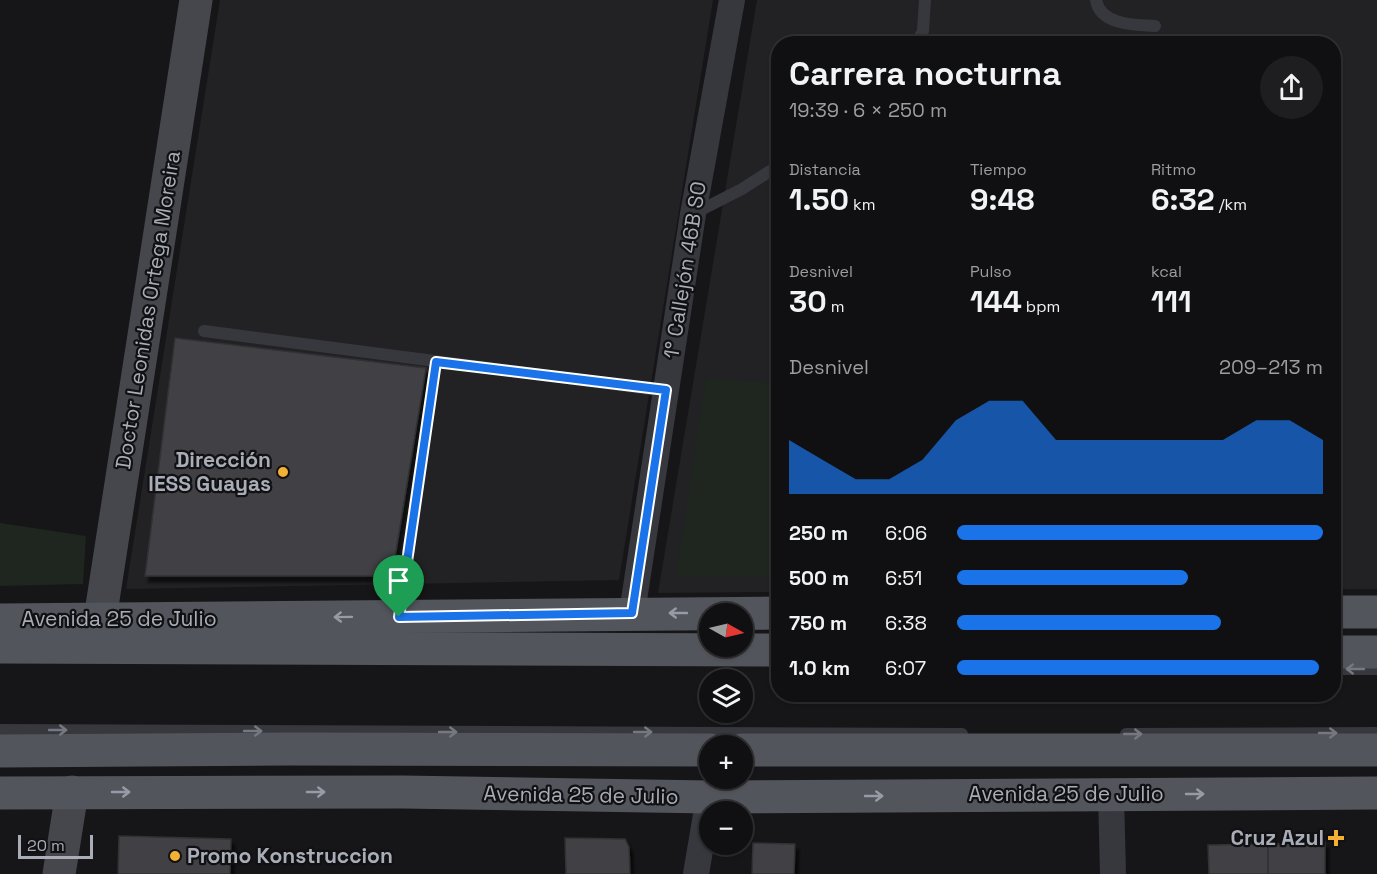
<!DOCTYPE html>
<html lang="es">
<head>
<meta charset="utf-8">
<style>
  :root { --surface:#101012; --page:#1e1e20; --text:#f1f3f6; --muted:#9c9d9f; --line:#303032; --accent:#1a73e8 }
  body { margin:0; font-family:"Space Grotesk",sans-serif; background:var(--page); color:var(--text); height:100vh; display:flex; flex-direction:column; font-size:22px; white-space:nowrap }
  * { box-sizing:border-box; margin:0 }
  p { font-size:20px; color:var(--muted) }
  .icon { flex:none; width:33px; height:33px; fill:none; stroke:currentColor; stroke-width:2; stroke-linecap:round; stroke-linejoin:round }
  .map { position:relative; flex:1; overflow:hidden }
  .drawer { position:absolute; left:771px; top:36px; width:570px; height:666px; display:flex; flex-direction:column; background:var(--surface); border-radius:24px; box-shadow:0 2px 4px #0004,0 0 0 2px var(--line) }
  .drawer>* { flex:none }
  .needle { width:39px; rotate:98deg }
  .tools { position:absolute; left:699px; top:603px; display:grid; gap:12px }
  .tools a { display:grid; place-items:center; width:54px; height:54px; border-radius:50%; background:var(--surface); box-shadow:0 2px 4px #0004,0 0 0 2px var(--line); font-size:30px }
  .scale { position:absolute; left:18px; bottom:15px; width:75px; box-sizing:border-box; padding-left:6px; border:3px solid #a8adb8; border-top:0; font-size:16px; line-height:21px; white-space:nowrap; color:#a8adb8; -webkit-text-stroke:4px #111113; paint-order:stroke }
  .pin { position:absolute; display:grid; place-items:center; width:51px; height:51px; color:#fff; margin:-62px -26px; border-radius:50% 50% 50% 0; rotate:-45deg; box-shadow:0 0 6px #0007 }
  .pin .icon { rotate:45deg }
  .round { display:grid; place-items:center; flex:none; width:63px; height:63px; border-radius:32px; background:var(--page) }
  .head { display:flex; align-items:center; justify-content:space-between; height:102px; padding:0 18px }
  h1 { font-size:33px; font-weight:800; line-height:45px }
  .metrics { display:grid; grid-template-columns:repeat(3,1fr); gap:9px; height:102px; padding:6px 18px }
  .metrics div { display:grid; align-content:center }
  .metrics b { font-size:30px; font-weight:800 }
  .metrics small { font-size:16px; font-weight:400 }
  .metrics p { font-size:16px }
  .chart { height:168px; padding:12px 18px }
  .chart p { display:flex; justify-content:space-between }
  .chart svg { width:100%; height:108px; margin-top:6px; fill:var(--accent); opacity:.7 }
  ul { padding:0 18px; list-style:none; font-size:20px }
  li { display:grid; grid-template-columns:96px 72px 1fr; align-items:center; height:45px }
  li i { height:15px; border-radius:8px; background:var(--accent) }
  .map>svg:first-child { display:block }
  .built { fill:#222225 }
  .green { fill:#1e261f }
  .building { fill:#404145; stroke:#303034; stroke-width:1.5; filter:url(#shadow) }
  .lines { fill:none; stroke-linecap:round; stroke-linejoin:round }
  .lane { stroke:#37383d; stroke-width:12 }
  .street { stroke:#37383d; stroke-width:26 }
  .secondary { stroke:#45474d; stroke-width:33 }
  .primary { stroke:#53555c; stroke-width:33 }
  .oneway { stroke:#979ba6 }
  .oneway2 { stroke:#757881 }
  .route-casing { stroke:#fff; stroke-width:12 }
  .route { stroke:#1a73e8; stroke-width:8 }
  .poi-dot { fill:#f2b134; stroke:#111113; stroke-width:2 }
  .labels { text-anchor:middle; stroke-width:4.5; stroke-linejoin:round; paint-order:stroke }
  .street-label { font-size:21px; fill:#a8adb8; stroke:#111113 }
  .poi-label { font-size:21px; font-weight:bold; fill:#a8adb8; stroke:#111113; text-anchor:end }
</style>
</head>
<body>
<div class="map">
<svg width="1377" height="874" viewBox="0 0 1377 874">
  <defs>
    <filter id="shadow"><feDropShadow dx="3.5" dy="6" stdDeviation="1.5" flood-color="#0009"/></filter>
  </defs>
  <rect width="100%" height="100%" fill="#161618"/>
  <g class="built">
    <path d="M220,0H713L619,580L126,589Z"/>
    <path d="M757,0H1377V589H1334V44H778V592L658,593Z"/>
  </g>
  <g class="green">
    <path d="M706,378L778,383V576H676Z"/>
    <path d="M0,523L86,536L83,584L0,586Z"/>
  </g>
  <g class="building">
    <path d="M175,338L426,368L392,576H145Z"/>
    <path d="M119,836L231,839L230,874H118Z"/>
    <path d="M565,838L625,839L629,847L630,874H566Z"/>
    <path d="M1325,842V874H1268V844Z"/>
    <path d="M753,843L795,844L794,874H752Z"/>
    <path d="M1268,844V874H1209L1208,845Z"/>
  </g>
  <g class="lines">
    <g class="lane">
      <path d="M1096,0C1100,25 1135,25 1155,26"/>
      <path d="M916,44L923,31L925,0"/>
      <path d="M693,214L742,189L778,166"/>
      <path d="M204,331L666,391"/>
      <path d="M1334,546L1335,551"/>
      <path d="M399,615L436,362"/>
      <path d="M1334,669H1377"/>
      <path d="M0,730L962,734"/>
      <path d="M1126,734L1377,733"/>
    </g>
    <g class="street">
      <path d="M632,613L693,214L732,0"/>
      <path d="M1111,794L1113,874"/>
      <path d="M696,874L709,797"/>
    </g>
    <g class="secondary">
      <path d="M100,619L196,0"/>
      <path d="M59,874L72,792"/>
    </g>
    <g class="primary">
      <path d="M1334,612H1377"/>
      <path d="M0,620L778,613"/>
      <path d="M0,647L778,650"/>
      <path d="M1334,652H1377"/>
      <path d="M742,750H1377"/>
      <path d="M0,751L287,749L710,750"/>
      <path d="M0,793L403,792L709,797L1377,793"/>
    </g>
  </g>
  <defs><path id="oneway-shaft" d="M-6 0H5M1.5-3L5.5 0L1.5 3" fill="none" stroke-width="1.6" stroke-linecap="round" stroke-linejoin="round" transform="scale(1.5)"/></defs>
  <g class="oneway">
    <use href="#oneway-shaft" transform="translate(678 613) rotate(180)"/>
    <use href="#oneway-shaft" transform="translate(343 617) rotate(179)"/>
    <use href="#oneway-shaft" transform="translate(121 792)"/>
    <use href="#oneway-shaft" transform="translate(316 792)"/>
    <use href="#oneway-shaft" transform="translate(1195 794)"/>
    <use href="#oneway-shaft" transform="translate(874 796)"/>
  </g>
  <g class="oneway2">
    <use href="#oneway-shaft" transform="translate(1355 669) rotate(-180)"/>
    <use href="#oneway-shaft" transform="translate(58 730)"/>
    <use href="#oneway-shaft" transform="translate(253 731)"/>
    <use href="#oneway-shaft" transform="translate(448 732)"/>
    <use href="#oneway-shaft" transform="translate(643 732)"/>
    <use href="#oneway-shaft" transform="translate(1328 733)"/>
    <use href="#oneway-shaft" transform="translate(1133 734)"/>
  </g>
  <g class="lines">
    <g class="route-casing">
      <path id="route" d="M436,362L666,390L632,613L399,617Z"/>
    </g>
    <use href="#route" class="route"/>
  </g>
  <g class="poi-dot">
    <circle cx="283" cy="472" r="6"/>
    <path d="M1333 829h6v6h6v6h-6v6h-6v-6h-6v-6h6z"/>
    <circle cx="175" cy="856" r="6"/>
  </g>
  <g class="labels">
    <g class="street-label">
      <text transform="translate(685 270) rotate(-81)" y="7">1° Callejón 46B SO</text>
      <text transform="translate(148 310) rotate(-81)" y="7">Doctor Leonidas Ortega Moreira</text>
      <text x="119" y="626">Avenida 25 de Julio</text>
      <text x="1066" y="801">Avenida 25 de Julio</text>
      <text transform="translate(581 795) rotate(1)" y="7">Avenida 25 de Julio</text>
    </g>
    <g class="poi-label">
      <text x="271" y="467">Dirección<tspan x="271" dy="24">IESS Guayas</tspan></text>
      <text x="1324" y="845">Cruz Azul</text>
      <text x="187" y="863" text-anchor="start">Promo Konstruccion</text>
    </g>
  </g>
</svg>
<div class="tools">
<a><svg class="needle" viewBox="-14 -14 28 28"><path d="M0-13l5 13h-10z" fill="#e53935"/><path d="M0 13l5-13h-10z" fill="#9c9d9f"/></svg></a>
<a><svg class="icon" aria-label="layers" viewBox="0 0 24 24"><path d="M12 4l9 5-9 5-9-5zM3 14l9 5 9-5"/></svg></a>
<a>+</a>
<a>−</a>
</div>
<div class="scale">20 m</div>
<div class="pin" style="left:399px;top:617px;background:#1e9e55"><svg class="icon" aria-label="arrive" viewBox="0 0 24 24"><path d="M6 21V4h12l-3 4 3 4H6"/></svg></div>
<section class="drawer">
<div class="head"><div><h1>Carrera nocturna</h1><p>19:39 · 6 × 250 m</p></div><a class="round"><svg class="icon" aria-label="share" viewBox="0 0 24 24"><path d="M12 15V3M7 8l5-5 5 5M5 13v7h14v-7"/></svg></a></div>
<div class="metrics">
<div><p>Distancia</p><b>1.50<small> km</small></b></div>
<div><p>Tiempo</p><b>9:48</b></div>
<div><p>Ritmo</p><b>6:32<small> /km</small></b></div>
</div>
<div class="metrics">
<div><p>Desnivel</p><b>30<small> m</small></b></div>
<div><p>Pulso</p><b>144<small> bpm</small></b></div>
<div><p>kcal</p><b>111</b></div>
</div>
<div class="chart"><p><span>Desnivel</span>209–213 m</p>
<svg viewBox="0 0 160 44" preserveAspectRatio="none"><path d="M0 44V22L10 30L20 38L30 38L40 30L50 14L60 6L70 6L80 22L90 22L100 22L110 22L120 22L130 22L140 14L150 14L160 22V44z"/></svg>
</div>
<ul>
<li><b>250 m</b>6:06<i style="width:100%"></i></li>
<li><b>500 m</b>6:51<i style="width:63%"></i></li>
<li><b>750 m</b>6:38<i style="width:72%"></i></li>
<li><b>1.0 km</b>6:07<i style="width:99%"></i></li>
</ul>
</section>
</div>
</body>
</html>
